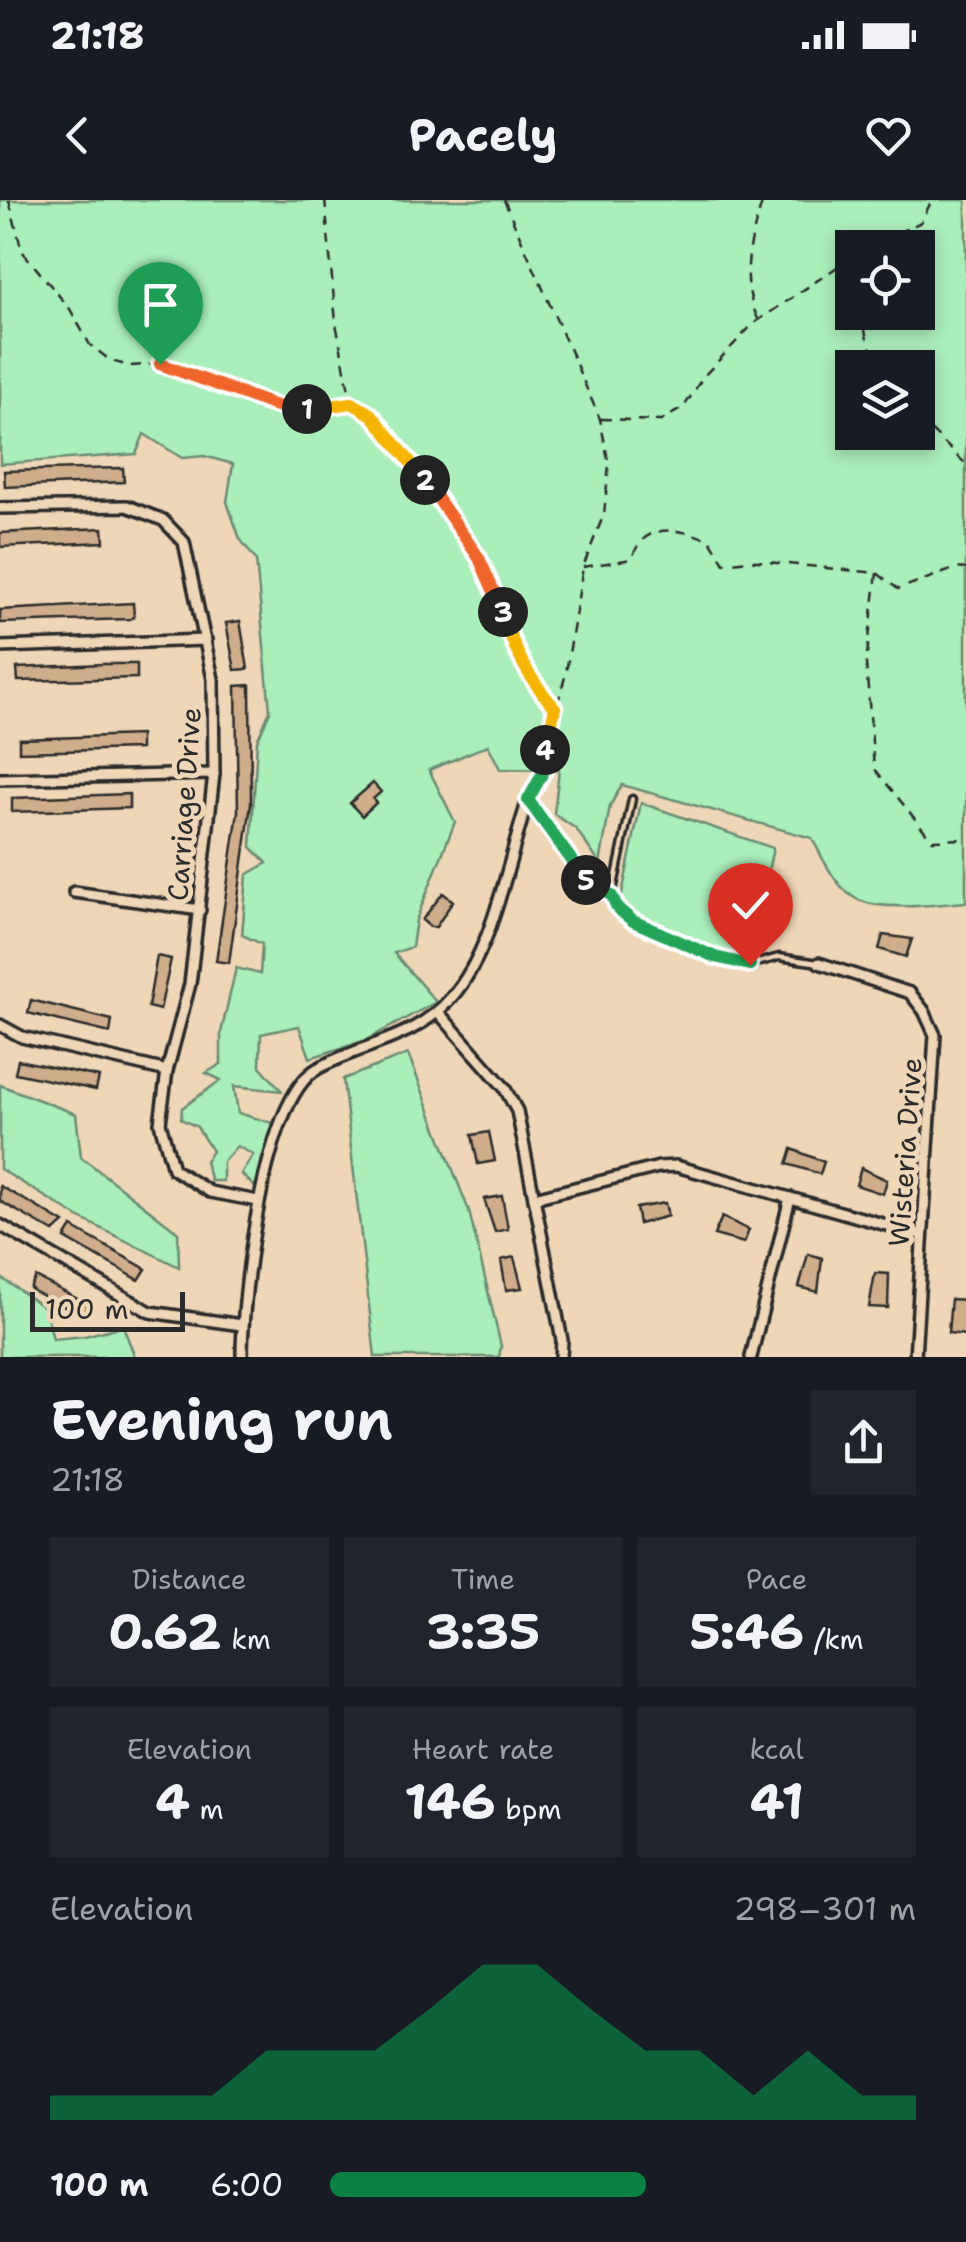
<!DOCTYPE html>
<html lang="en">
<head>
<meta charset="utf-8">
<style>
  :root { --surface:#171b24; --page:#20242c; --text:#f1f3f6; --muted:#9ea1a6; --accent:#0b8043 }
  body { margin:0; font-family:"Shantell Sans",sans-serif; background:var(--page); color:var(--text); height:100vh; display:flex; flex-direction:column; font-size:38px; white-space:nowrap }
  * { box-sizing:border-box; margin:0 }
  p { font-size:32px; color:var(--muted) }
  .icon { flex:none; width:55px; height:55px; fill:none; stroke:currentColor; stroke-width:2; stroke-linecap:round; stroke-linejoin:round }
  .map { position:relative; height:1157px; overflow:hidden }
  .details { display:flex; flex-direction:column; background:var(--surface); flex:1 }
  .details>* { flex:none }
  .buttons { position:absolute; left:835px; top:30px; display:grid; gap:20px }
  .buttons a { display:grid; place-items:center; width:100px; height:100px; border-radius:0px; background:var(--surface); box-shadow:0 5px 15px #0003; font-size:50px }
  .scale { position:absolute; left:30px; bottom:25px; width:155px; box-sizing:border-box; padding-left:10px; border:5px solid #2b2b2b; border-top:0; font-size:28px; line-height:35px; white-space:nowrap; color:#2b2b2b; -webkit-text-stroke:8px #efd6b7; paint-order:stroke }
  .pin { position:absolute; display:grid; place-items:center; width:85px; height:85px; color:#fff; margin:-102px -42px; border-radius:50% 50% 50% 0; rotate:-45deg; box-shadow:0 0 10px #0007 }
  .pin .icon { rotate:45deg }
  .km { position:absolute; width:50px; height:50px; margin:-25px; border-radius:50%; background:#222; color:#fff; font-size:28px; line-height:50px; text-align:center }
  .round { display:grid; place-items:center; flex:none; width:105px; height:105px; border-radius:0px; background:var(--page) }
  .overview { display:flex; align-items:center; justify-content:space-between; height:170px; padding:0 50px }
  h1 { font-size:55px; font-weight:700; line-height:75px }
  .stats { display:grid; grid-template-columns:repeat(3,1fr); gap:15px; height:170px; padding:10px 50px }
  .stats div { display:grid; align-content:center; border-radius:0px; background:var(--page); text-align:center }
  .stats b { font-size:50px; font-weight:700 }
  .stats small { font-size:28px; font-weight:400 }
  .stats p { font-size:28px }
  .chart { height:280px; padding:20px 50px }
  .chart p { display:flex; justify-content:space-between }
  .chart svg { width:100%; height:180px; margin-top:10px; fill:var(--accent); opacity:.7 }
  ul { padding:0 50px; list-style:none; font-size:32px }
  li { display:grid; grid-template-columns:160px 120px 1fr; align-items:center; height:75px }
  li i { height:25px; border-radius:12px; background:var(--accent) }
  .status { display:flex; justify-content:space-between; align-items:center; height:70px; padding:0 50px; background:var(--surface); direction:ltr }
  .status svg { height:28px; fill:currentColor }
  header { display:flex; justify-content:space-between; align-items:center; height:130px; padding:0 50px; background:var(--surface); font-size:45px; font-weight:700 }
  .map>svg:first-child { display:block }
  .green { fill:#aaeeb9; stroke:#6a8c72; stroke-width:2.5; fill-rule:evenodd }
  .building { fill:#d0ae8b; stroke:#2b2b2b; stroke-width:2.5 }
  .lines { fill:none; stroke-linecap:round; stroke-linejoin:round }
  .service-casing { stroke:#2b2b2b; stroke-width:11 }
  .minor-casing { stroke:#2b2b2b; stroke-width:16 }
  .path { stroke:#2b2b2b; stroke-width:2.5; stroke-dasharray:10 8; stroke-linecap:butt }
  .service { stroke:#efd6b7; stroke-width:4 }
  .minor { stroke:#efd6b7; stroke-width:9 }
  .split-1-casing { stroke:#fff; stroke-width:20 }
  .split-2-casing { stroke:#fff; stroke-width:20 }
  .split-3-casing { stroke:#fff; stroke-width:20 }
  .split-4-casing { stroke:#fff; stroke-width:20 }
  .split-5-casing { stroke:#fff; stroke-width:20 }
  .split-6-casing { stroke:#fff; stroke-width:20 }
  .split-7-casing { stroke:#fff; stroke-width:20 }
  .split-1 { stroke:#f0652b; stroke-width:12 }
  .split-2 { stroke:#f5b400; stroke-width:12 }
  .split-3 { stroke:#f0652b; stroke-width:12 }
  .split-4 { stroke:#f5b400; stroke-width:12 }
  .split-5 { stroke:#22a559; stroke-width:12 }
  .split-6 { stroke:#22a559; stroke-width:12 }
  .split-7 { stroke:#22a559; stroke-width:12 }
  .labels { text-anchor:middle; stroke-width:10; stroke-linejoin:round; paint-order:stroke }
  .street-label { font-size:28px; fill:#2b2b2b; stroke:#efd6b7 }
</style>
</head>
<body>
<div class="status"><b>21:18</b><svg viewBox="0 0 49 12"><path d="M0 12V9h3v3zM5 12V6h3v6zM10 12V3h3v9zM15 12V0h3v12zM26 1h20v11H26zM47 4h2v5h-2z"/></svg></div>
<header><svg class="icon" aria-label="back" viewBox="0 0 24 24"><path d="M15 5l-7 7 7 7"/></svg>Pacely<svg class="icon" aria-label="heart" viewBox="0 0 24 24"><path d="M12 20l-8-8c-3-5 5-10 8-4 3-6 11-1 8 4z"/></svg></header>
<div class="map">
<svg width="966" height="1157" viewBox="0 0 966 1157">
  <rect width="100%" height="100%" fill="#efd6b7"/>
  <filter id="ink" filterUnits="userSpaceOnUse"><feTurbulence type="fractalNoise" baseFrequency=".01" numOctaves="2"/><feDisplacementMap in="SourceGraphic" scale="20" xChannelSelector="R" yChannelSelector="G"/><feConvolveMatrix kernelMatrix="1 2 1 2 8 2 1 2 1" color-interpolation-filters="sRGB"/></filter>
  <g filter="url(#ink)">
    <g class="green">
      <path d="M0,0H966V702C937,704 887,711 861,701C837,692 823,659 812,638L622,585L610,606L600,664L576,629L554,614L559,570L500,569L488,545L429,570L455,622L416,720L412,747L394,753L436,802L366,840L310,858L299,826L261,834L260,866L282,891L234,886L238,913L276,924L255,987L241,974L253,955L237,946L223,962V981H211L205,962L212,951L197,927L181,919L182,908L221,880L206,873L221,864V833L236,768L260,774L262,744L242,735L247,675L267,663L251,647L257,541L270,511L256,360L240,339L227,302L233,264L204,256L182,258L144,234L136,254L0,264ZM852,48H918V112H852ZM852,168H918V232H852Z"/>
      <path d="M641,603L773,648L750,755L731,759L626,712L620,703Z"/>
      <path d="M408,854L469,1011L501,1146L499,1157H375L343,879Z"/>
      <path d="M0,885L76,914L81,957L178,1032L179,1067L80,1018L0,969Z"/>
      <path d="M0,1077L45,1108L53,1139L85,1136L123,1126L135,1157H0Z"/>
    </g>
    <g class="building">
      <path d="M123,268L124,282L5,287L4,271Z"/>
      <path d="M103,328L104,342L0,347V333Z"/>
      <path d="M133,403L134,417L130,419L0,423V410Z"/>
      <path d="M240,421L248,469L235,470L226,423Z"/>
      <path d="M103,464H137V478L18,481L17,468Z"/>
      <path d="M250,485L251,604L229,763L216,761L238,612L236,486Z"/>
      <path d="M140,535V549L19,552V539Z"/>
      <path d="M373,583L381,592L373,599L376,603L362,616L350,603Z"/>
      <path d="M129,594V608L12,612V598Z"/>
      <path d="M443,693L453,701L436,727H430L422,720Z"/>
      <path d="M883,735L912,739L906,757L879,749Z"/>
      <path d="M157,756L171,759L160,810L148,807Z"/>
      <path d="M31,800L112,820L110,833L28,813Z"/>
      <path d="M18,860L99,877L96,890L15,873Z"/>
      <path d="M489,932L495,961L478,964L472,935Z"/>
      <path d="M792,949L824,962L820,974L787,964Z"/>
      <path d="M861,968L887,980L883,994L856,985Z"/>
      <path d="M0,986L32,1004L64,1023L54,1032L38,1023L0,1001Z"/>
      <path d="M502,996L508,1029L495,1032L484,999Z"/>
      <path d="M665,1003L668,1016L639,1024L636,1008Z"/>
      <path d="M722,1017L749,1030L744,1043L714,1035Z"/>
      <path d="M72,1027L146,1069L139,1080L65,1038Z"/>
      <path d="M808,1054L822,1058L818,1092L799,1087Z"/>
      <path d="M514,1057L522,1088L506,1090L501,1060Z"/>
      <path d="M875,1073L889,1074L888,1108L869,1107Z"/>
      <path d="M36,1077L89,1105L83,1115L35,1092L30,1088Z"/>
      <path d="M951,1099L965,1100L966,1135L948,1133Z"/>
    </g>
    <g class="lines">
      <g class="service-casing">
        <g id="service">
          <path d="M528,600L587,680L612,696L632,599"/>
          <path d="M612,696C626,729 699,750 733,764L750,765L779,757L819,763"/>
        </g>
      </g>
      <g class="minor-casing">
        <g id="minor">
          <path d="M0,308L127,306L163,320L184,342L213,479L214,574L190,784L167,871L160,923L173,969L210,992L258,1001"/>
          <path d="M0,447L206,440"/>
          <path d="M0,579L214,574"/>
          <path d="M74,692L200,710"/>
          <path d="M819,763L910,793L924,811L935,835L915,1157"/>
          <path d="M438,812L504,887L517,911L562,1140L561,1157"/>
          <path d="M0,825L22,837L167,871"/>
          <path d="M534,998L659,967L676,966L922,1035"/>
          <path d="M0,1025L150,1112L242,1125"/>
          <path d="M242,1157C242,1096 263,900 317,869C363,843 415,840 451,798C494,750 507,662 528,600"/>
          <path d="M751,1157L790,998"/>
        </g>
      </g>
      <g class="path">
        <path d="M9,0L22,51L70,109L90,145L111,161L130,166L161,164L276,206L320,210L352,203C404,235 470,336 497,392C503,406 505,422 509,437C518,464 536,487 555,508"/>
        <path d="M325,0L336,123L351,201"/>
        <path d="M504,0L600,219L609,265L604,314L583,367L566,473L543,557L546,567L532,594"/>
        <path d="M865,48L921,22L932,0"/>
        <path d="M861,112L868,144L883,168"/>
        <path d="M758,119C739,78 750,41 763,0"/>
        <path d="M918,218L966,264"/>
        <path d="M601,219L661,221L684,207L703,177L753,124L852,57"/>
        <path d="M583,367L632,359C643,321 679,328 710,340L724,363L748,360L877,373L898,389L957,368L966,369"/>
        <path d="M877,373L866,463L874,568L932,640L966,639"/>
      </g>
      <use href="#service" class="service"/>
      <use href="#minor" class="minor"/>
    </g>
  </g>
  <g class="lines" filter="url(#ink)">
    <g class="split-1-casing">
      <path id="split-1" d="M160,164L276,206L307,209"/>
    </g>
    <g class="split-2-casing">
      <path id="split-2" d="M307,209L352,203L372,215L425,280"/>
    </g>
    <g class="split-3-casing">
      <path id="split-3" d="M425,280L479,358L503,412"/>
    </g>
    <g class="split-4-casing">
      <path id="split-4" d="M503,412C513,450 529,479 555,508L545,550"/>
    </g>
    <g class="split-5-casing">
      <path id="split-5" d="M545,550L546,567L528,600L586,680"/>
    </g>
    <g class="split-6-casing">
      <path id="split-6" d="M586,680L612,696L617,708L633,721L715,757"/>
    </g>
    <g class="split-7-casing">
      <path id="split-7" d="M715,757L750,765"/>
    </g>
    <use href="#split-1" class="split-1"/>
    <use href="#split-2" class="split-2"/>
    <use href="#split-3" class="split-3"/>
    <use href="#split-4" class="split-4"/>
    <use href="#split-5" class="split-5"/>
    <use href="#split-6" class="split-6"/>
    <use href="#split-7" class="split-7"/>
  </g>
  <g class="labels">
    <g class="street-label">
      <text transform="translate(184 604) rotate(-86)" y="10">Carriage Drive</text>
      <text transform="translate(905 952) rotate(-86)" y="10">Wisteria Drive</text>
    </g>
  </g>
</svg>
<div class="buttons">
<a><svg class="icon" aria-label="locate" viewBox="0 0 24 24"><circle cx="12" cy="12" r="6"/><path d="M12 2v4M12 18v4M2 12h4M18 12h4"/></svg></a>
<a><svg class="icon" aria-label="layers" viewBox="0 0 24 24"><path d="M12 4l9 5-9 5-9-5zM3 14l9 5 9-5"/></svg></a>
</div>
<div class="scale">100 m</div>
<div class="pin" style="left:160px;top:164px;background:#1e9e55"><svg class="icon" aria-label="arrive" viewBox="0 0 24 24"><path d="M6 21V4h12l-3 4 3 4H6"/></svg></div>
<div class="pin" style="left:750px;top:765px;background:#d93025"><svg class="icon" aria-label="check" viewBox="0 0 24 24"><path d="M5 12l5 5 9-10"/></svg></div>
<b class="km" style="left:307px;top:209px">1</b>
<b class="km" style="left:425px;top:280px">2</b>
<b class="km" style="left:503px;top:412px">3</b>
<b class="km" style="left:545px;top:550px">4</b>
<b class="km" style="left:586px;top:680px">5</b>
</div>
<section class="details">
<div class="overview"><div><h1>Evening run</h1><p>21:18</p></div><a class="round"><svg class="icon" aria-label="share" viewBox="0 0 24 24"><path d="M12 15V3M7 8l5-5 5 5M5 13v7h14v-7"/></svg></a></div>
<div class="stats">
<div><p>Distance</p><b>0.62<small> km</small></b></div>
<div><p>Time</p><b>3:35</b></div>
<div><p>Pace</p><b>5:46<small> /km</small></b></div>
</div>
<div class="stats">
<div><p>Elevation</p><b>4<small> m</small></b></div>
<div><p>Heart rate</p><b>146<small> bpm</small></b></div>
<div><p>kcal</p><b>41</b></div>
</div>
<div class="chart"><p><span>Elevation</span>298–301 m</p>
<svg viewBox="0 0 160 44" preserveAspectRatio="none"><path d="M0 44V38L10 38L20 38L30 38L40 27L50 27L60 27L70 17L80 6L90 6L100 17L110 27L120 27L130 38L140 27L150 38L160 38V44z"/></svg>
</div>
<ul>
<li><b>100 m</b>6:00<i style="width:54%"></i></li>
</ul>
</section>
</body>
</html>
